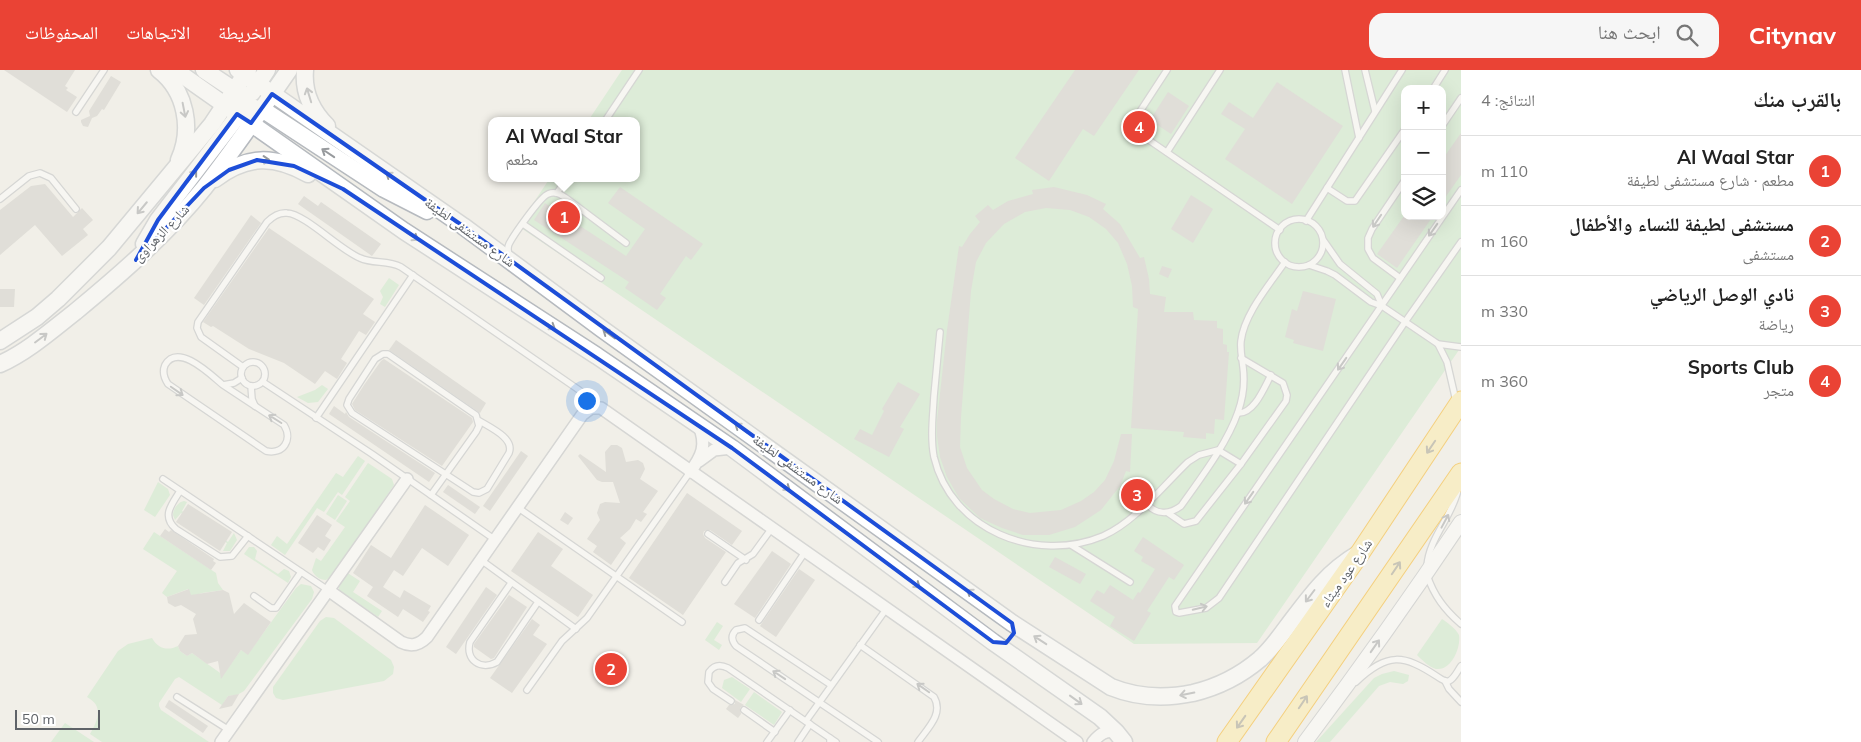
<!DOCTYPE html>
<html lang="ar">
<head>
<meta charset="utf-8">
<style>
  :root { --surface:#fff; --page:#f6f6f6; --text:#222; --muted:#767676; --line:#e0e0e0; --accent:#ea4335 }
  body { margin:0; font-family:Mulish,"Noto Naskh Arabic",sans-serif; background:var(--page); color:var(--text); direction:rtl }
  .controls { position:absolute; right:15px; top:15px; display:grid; overflow:hidden; border-radius:10px; box-shadow:0 5px 20px #0002 }
  .controls button { width:45px; height:45px; display:grid; place-items:center; padding:0; border:0; border-bottom:1px solid var(--line); background:var(--surface); color:var(--text); font:25px sans-serif }
  .scale { position:absolute; left:15px; bottom:12px; width:85px; box-sizing:border-box; padding-left:5px; border:2px solid #5f6368; border-top:0; font-size:14px; line-height:18px; white-space:nowrap; color:#5f6368; -webkit-text-stroke:4px #fff; paint-order:stroke }
  .you { position:absolute; left:586px; top:330px; width:18px; height:18px; margin:-12px; border:4px solid #fff; border-radius:50%; background:#1a73e8; box-shadow:0 0 0 8px #1a73e833 }
  .badge { display:grid; place-items:center; width:32px; height:32px; border-radius:50%; background:var(--accent); color:#fff; font-size:16px; font-weight:700 }
  .pin { position:absolute; translate:-50% -50%; border:2px solid #fff; box-shadow:0 1px 5px #0006 }
  .popup { position:absolute; left:488px; top:47px; width:152px; height:65px; box-sizing:border-box; display:grid; place-content:center; border-radius:10px; background:var(--surface); filter:drop-shadow(0 1px 4px #0005); font-size:16px; white-space:nowrap; color:var(--muted) }
  .popup b { font-size:19px; color:var(--text) }
  .popup::after { content:''; position:absolute; left:50%; top:100%; margin-left:-10px; border:10px solid transparent; border-top-color:var(--surface) }
  .list { margin:0; padding:0; list-style:none }
  h2 { display:flex; justify-content:space-between; align-items:center; height:65px; margin:0; padding:0 20px; font-size:21px }
  h2 small { font-size:16px; font-weight:400; color:var(--muted) }
  .list li { display:grid; grid-template-columns:32px 1fr auto; gap:15px; align-items:center; box-sizing:border-box; height:70px; padding:0 20px; border-top:1px solid var(--line) }
  .list b { display:block; font-size:19px; white-space:nowrap }
  .list p { margin:0; font-size:16px; white-space:nowrap; color:var(--muted) }
  .list em { font-size:16px; font-style:normal; color:var(--muted) }
  .icon { flex:none; width:28px; height:28px; fill:none; stroke:currentColor; stroke-width:2; stroke-linecap:round; stroke-linejoin:round }
  .map { position:relative; flex:none; width:1461px; height:672px; overflow:hidden; direction:ltr }
  header { display:flex; align-items:center; gap:30px; box-sizing:border-box; height:70px; padding:0 25px; background:var(--accent); color:#fff }
  header strong { font-size:24px }
  nav { display:flex; gap:28px; margin-inline-start:auto; font-size:18px }
  .search { width:350px; height:45px; background:var(--page); display:flex; align-items:center; gap:12px; box-sizing:border-box; padding:0 18px; border-radius:15px; color:var(--muted); font-size:19px }
  main { display:flex }
  aside { flex:1; background:var(--surface) }
  .map>svg:first-child { display:block }
</style>
</head>
<body>
<header>
<strong>Citynav</strong>
<div class="search"><svg class="icon" aria-label="search" viewBox="0 0 24 24"><circle cx="10" cy="10" r="6"/><path d="M15 15l6 6"/></svg>ابحث هنا</div>
<nav><a>الخريطة</a><a>الاتجاهات</a><a>المحفوظات</a></nav>
</header>
<main>
<aside>
<h2>بالقرب منك<small>النتائج: 4</small></h2>
<ul class="list">
<li><span class="badge">1</span><div><b>Al Waal Star</b><p>مطعم · شارع مستشفى لطيفة</p></div><em>110 m</em></li>
<li><span class="badge">2</span><div><b>مستشفى لطيفة للنساء والأطفال</b><p>مستشفى</p></div><em>160 m</em></li>
<li><span class="badge">3</span><div><b>نادي الوصل الرياضي</b><p>رياضة</p></div><em>330 m</em></li>
<li><span class="badge">4</span><div><b>Sports Club</b><p>متجر</p></div><em>360 m</em></li>
</ul>
</aside>
<div class="map">
<svg width="1461" height="672" viewBox="0 0 1461 672">
  <rect width="100%" height="100%" fill="#f1efe8"/>
  <g fill="#c5e8c5" fill-rule="evenodd">
    <path d="M622 0H1461V277L1257 573 1134 574 518 156 550 108H636V51H588ZM1405 19H1442V146H1405Z"/>
    <path d="M389 208 399 215 385 237 380 234 383 227 380 221Z"/>
    <path d="M322 315 328 319 318 332 308 333 297 327 315 320Z"/>
    <path d="M358 386 365 391 342 425 338 422 324 442 317 438 285 485 271 475 277 466 287 474 336 403 343 407Z"/>
    <path d="M368 393 392 409 394 415 332 506 326 510C320 510 314 506 312 500L316 488 321 491 345 457 336 451 350 431 345 427Z"/>
    <path d="M158 412 168 419 170 425 155 447 144 440Z"/>
    <path d="M338 425 347 431 335 450 326 444Z"/>
    <path d="M184 431 187 432 182 441 228 472 234 463 237 470 230 481H223L227 473 181 443 175 450 173 445C173 439 178 432 184 431Z"/>
    <path d="M154 462 216 503 218 513 223 520 202 523 191 527 188 519 167 527 162 523 177 501 143 479Z"/>
    <path d="M249 477H254L257 481 255 489 278 504 284 499 289 501 291 507 288 513 244 484Z"/>
    <path d="M346 502 360 511 353 522 382 541 378 547 339 520V514Z"/>
    <path d="M301 514 311 516 314 522 312 529 244 621 237 625 228 626 224 632 225 637 179 607 175 609 159 633V636L161 640 209 672H102L90 664C98 650 104 636 87 627L118 581 128 574 152 568C158 579 168 581 178 576L180 581 187 586 192 583 223 605 241 580 248 584 296 518Z"/>
    <path d="M326 547 334 548 391 590 394 597 393 604 384 611 283 630 276 628 273 623V617L320 551Z"/>
    <path d="M1442 549C1448 553 1455 558 1459 565 1461 578 1451 601 1436 599 1429 597 1422 590 1417 585Z"/>
    <path d="M717 552 723 556 714 570 722 575 719 580 705 570Z"/>
    <path d="M1394 601 1409 605 1408 611 1403 614 1390 612 1379 616 1330 672H1316L1374 608 1382 604Z"/>
    <path d="M732 607 750 619 741 632 722 618 724 610Z"/>
    <path d="M754 622 782 642 774 655 745 635Z"/>
    <path d="M65 653 94 672H51Z"/>
  </g>
  <g fill="#cccac5">
    <path d="M4 0H75L65 16 68 18 66 20 77 27 67 42Z"/>
    <path d="M1075 0H1139L1094 66 1083 59 1049 111 1015 88Z"/>
    <path d="M111 6 121 12 104 40 102 39 97 46 92 48 88 57 83 56 81 52V50L90 46 89 41Z"/>
    <path d="M1277 12 1343 56 1292 134 1225 89 1245 59 1221 44 1229 32 1253 48Z"/>
    <path d="M1168 22 1189 36 1171 64 1150 50Z"/>
    <path d="M1461 63V105L1442 132V90Z"/>
    <path d="M45 114 73 147 82 138 93 150 83 159 88 165 62 186 35 155 0 185V140L31 116Z"/>
    <path d="M620 117 703 174 691 190 686 186 660 224 666 228 657 240 625 218 629 212 534 150 545 133 626 186 645 159 608 133Z"/>
    <path d="M1054 117 1087 125 1106 134 1103 139 1120 154 1140 188 1144 187 1149 209 1150 224 1166 227 1164 242H1193L1194 250 1217 251V258L1223 259V274L1227 275V282H1229L1224 350 1215 349 1214 364 1206 363V369L1183 367 1184 362 1131 358 1138 239 1133 237 1132 216 1127 194 1118 173 1106 159 1089 147 1070 140 1046 138 1025 142 1004 154 986 173 976 192 971 221 961 347 960 377 967 398 982 420 994 429 1013 439 1030 443 1061 440 1081 431 1094 422 1105 410 1114 391 1121 364H1132L1130 402 1126 401 1120 416 1101 440 1075 457 1049 465H1023L1002 458 980 448 959 428 947 407 940 387 937 366V351L947 260 959 176 962 177 970 164 980 152 975 146 988 135 993 140 1008 131 1033 124 1032 120Z"/>
    <path d="M1191 125 1213 139 1193 173 1171 159Z"/>
    <path d="M304 126 318 136 321 132 381 174 372 186 298 134Z"/>
    <path d="M251 145 261 153 204 235 194 228Z"/>
    <path d="M1404 146H1433L1397 198 1377 184Z"/>
    <path d="M269 158 374 229 363 244 375 252 366 265 359 261 341 289 347 293 337 309 325 301 315 314 284 293 249 279 213 256 211 257 203 252Z"/>
    <path d="M1162 196 1172 199 1168 208 1159 204Z"/>
    <path d="M0 219H15L14 237H0Z"/>
    <path d="M1303 221 1336 229 1323 281 1293 273 1294 270 1285 267 1292 239 1297 241Z"/>
    <path d="M396 270 486 333 480 343 389 280Z"/>
    <path d="M384 289 472 348 473 352 442 396 355 340 352 334 364 315 381 291Z"/>
    <path d="M898 312 920 324 900 357 904 359 889 387 854 369 860 359 872 365 884 341 882 339Z"/>
    <path d="M334 336 345 344 346 342 349 347 435 403 429 412 329 344Z"/>
    <path d="M611 375H617L622 378 626 392 638 390 643 393 645 399 640 409 658 421 643 442 647 444 641 452 636 449 630 459 620 468 626 473 611 495 593 482 597 476 587 469 600 450 597 443 600 434 605 432 620 433 613 412H602L597 410 578 386 580 384 606 402 605 382Z"/>
    <path d="M521 381 528 386 490 441 483 436Z"/>
    <path d="M448 415 480 437 475 444 443 422Z"/>
    <path d="M687 423 742 461 732 475 710 460 704 461 703 464 705 468 726 482 683 545 629 508Z"/>
    <path d="M188 434 232 462 220 481 176 452Z"/>
    <path d="M425 435 469 465 448 496 422 478 403 506 394 500 383 517 400 528 404 520 431 536 428 541 430 542 423 552 403 539 398 547 367 526 373 517 353 503 371 475 391 488Z"/>
    <path d="M565 442 573 448 568 455 560 450Z"/>
    <path d="M317 445 332 455 325 466 331 470 324 481 318 477 313 483 298 473Z"/>
    <path d="M165 459 169 462 171 460 214 489 213 491 216 493 211 500 160 466Z"/>
    <path d="M538 462 563 479 551 496 593 525 578 547 511 501Z"/>
    <path d="M1143 467 1184 495 1174 510 1169 507 1147 541 1151 543 1134 571 1110 556 1115 547 1090 531 1097 520 1104 524 1110 515 1133 530 1138 522 1140 523 1155 499 1141 491 1143 487 1134 481Z"/>
    <path d="M772 481 791 494 755 548 734 534Z"/>
    <path d="M1055 487 1086 504 1080 514 1049 497Z"/>
    <path d="M799 499 815 510 776 567 760 556Z"/>
    <path d="M486 517 497 525 456 584 446 577Z"/>
    <path d="M189 519 191 525 223 520 229 523 234 544 244 533 271 552 248 585 241 580 221 609 218 591 207 594 192 583 187 586 180 581 178 576 185 565 197 564 193 549 196 544 181 535 175 537 168 533 167 527Z"/>
    <path d="M509 525 527 537 494 588 491 589 474 577V574Z"/>
    <path d="M532 549 540 555 533 565 547 574 512 623 490 608Z"/>
    <path d="M239 624 232 636 219 639 228 626Z"/>
    <path d="M169 630 208 656 203 663 165 637Z"/>
    <path d="M735 630 744 635 740 638 741 644 738 648 726 639 729 635 735 634Z"/>
  </g>
  <g fill="none" stroke-linecap="round" stroke-linejoin="round">
    <g stroke="#b5b8bc" stroke-width="8">
      <g id="service">
        <path d="M1167 0 1137 46C1134 53 1135 58 1140 64L1280 160"/>
        <path d="M1345 0 1359 68"/>
        <path d="M1365 0 1375 41"/>
        <path d="M1433 19 1445 0"/>
        <path d="M76 42 104 0"/>
        <path d="M605 51 639 0"/>
        <path d="M1442 56 1461 28"/>
        <path d="M1167 82 1220 0"/>
        <path d="M1327 118 1347 131H1355L1405 59"/>
        <path d="M1461 120 1175 536 1176 542 1179 543 1206 538 1219 528 1405 252 1461 172"/>
        <path d="M557 123 567 108"/>
        <path d="M0 129 29 106 40 103 51 108 76 139"/>
        <circle cx="1299" cy="173" r="24"/>
        <path d="M1306 151 1402 0"/>
        <path d="M523 154 601 208"/>
        <path d="M1324 171 1340 194 1377 224 1382 236"/>
        <path d="M509 186C508 182 507 178 509 174 513 166 540 127 548 124 555 121 560 124 566 128L626 173"/>
        <path d="M1309 195 1327 201 1335 205 1371 232 1382 236 1438 274 1461 277"/>
        <path d="M1400 208 1373 188 1368 179V168L1372 159 1405 110"/>
        <path d="M940 262C938 284 936 305 934 326 933 346 930 367 934 387 951 460 1036 494 1103 466 1135 452 1163 416 1188 392L1199 385 1218 380 1241 394"/>
        <path d="M1438 274 1447 292 1456 331"/>
        <circle cx="253" cy="304" r="12"/>
        <path d="M243 297 201 267 197 258 198 252 267 152C272 147 278 142 287 143 305 144 340 180 360 188 373 194 388 190 401 197L579 320 600 337"/>
        <path d="M263 312 372 384 494 469"/>
        <path d="M223 315 284 355C293 370 283 385 266 381L168 314C164 308 162 302 165 295 178 272 211 305 223 315L234 313 242 308"/>
        <path d="M251 316 252 329 255 336"/>
        <path d="M1238 343C1254 344 1264 318 1271 305"/>
        <path d="M316 348 413 205"/>
        <path d="M163 409 328 520"/>
        <path d="M180 421C172 434 161 446 176 459L220 487 232 486 248 466"/>
        <path d="M431 425 476 362 479 356 476 345 388 284H383L375 289 349 329 347 335 352 343 473 422 479 423 487 419 509 383C515 368 489 357 478 350"/>
        <path d="M1146 433C1156 445 1169 445 1181 436 1200 409 1227 374 1238 342 1243 328 1245 312 1243 297 1242 288 1240 280 1241 271 1244 244 1270 214 1285 192"/>
        <path d="M517 437 682 552"/>
        <path d="M1168 443 1184 454 1196 451 1241 394 1286 331 1287 325 1283 313 1241 288"/>
        <path d="M708 464 746 490"/>
        <path d="M1071 475 1130 512"/>
        <path d="M481 490 576 559"/>
        <path d="M1427 496C1429 468 1452 447 1458 420"/>
        <path d="M1427 505C1434 526 1445 540 1461 554"/>
        <path d="M725 512 738 493 753 484 772 458"/>
        <path d="M511 513 470 572C465 590 481 601 497 592L538 532"/>
        <path d="M254 526 271 538H276L301 502"/>
        <path d="M759 550 805 482"/>
        <path d="M860 575 934 627C944 644 927 659 918 672"/>
        <path d="M1445 611 1449 619 1461 632"/>
        <path d="M1356 612C1388 582 1403 584 1438 607 1441 609 1445 612 1449 611 1454 609 1458 600 1461 596"/>
        <path d="M831 615 745 558 736 560C731 565 731 570 736 576L878 672"/>
        <path d="M527 620 562 571 587 548 690 402"/>
        <path d="M177 627 229 660"/>
        <path d="M731 631 713 619 708 612 709 602C714 595 720 594 728 598L830 668"/>
        <path d="M744 640 775 662"/>
        <path d="M806 651 887 538"/>
        <path d="M767 672 790 640"/>
        <path d="M798 672 810 654"/>
        <path d="M830 672V668L836 672"/>
      </g>
    </g>
    <g stroke="#b5b8bc" stroke-width="14">
      <g id="minor">
        <path d="M699 391 714 380 732 378"/>
        <path d="M690 402C702 386 707 375 699 356"/>
        <path d="M328 520 401 572C411 577 419 575 427 567L582 345 591 338H601L1077 672"/>
        <path d="M221 672 407 409"/>
        <path d="M1093 672C1100 664 1105 660 1116 662"/>
      </g>
    </g>
    <g stroke="#b5b8bc" stroke-width="16">
      <path id="tertiary" d="M1305 672C1359 600 1411 527 1461 452"/>
    </g>
    <g stroke="#b6babf" stroke-width="19">
      <g id="secondary">
        <path d="M159 0C186 21 193 59 179 90"/>
        <path d="M175 0 404 161 597 286 732 378 993 572 1100 647 1116 662 1124 672"/>
        <path d="M204 0 234 20 244 25"/>
        <path d="M238 0 463 156 602 259 1012 553 1111 617C1138 628 1164 629 1193 623 1218 617 1240 606 1260 589 1270 580 1279 568 1287 557 1309 528 1326 503 1358 484"/>
        <path d="M305 0C303 22 312 41 327 56"/>
        <path d="M252 23 267 0"/>
        <path d="M225 36H249L268 43 384 119 427 141"/>
        <path d="M215 109C247 85 274 85 308 104"/>
        <path d="M144 174 158 150 234 51 241 35"/>
        <path d="M0 271 37 247 58 229 109 178 212 54 248 0"/>
        <path d="M0 294C27 282 52 260 75 242 121 204 167 164 204 118 234 80 261 40 289 0"/>
      </g>
    </g>
    <g stroke="#f9ab00" stroke-width="21">
      <g id="trunk">
        <path d="M1227 672 1360 483 1461 331"/>
        <path d="M1276 672 1461 403"/>
      </g>
    </g>
    <use href="#service" stroke="#fff" stroke-width="5.5"/>
    <use href="#minor" stroke="#fff" stroke-width="11"/>
    <use href="#tertiary" stroke="#fff" stroke-width="14"/>
    <use href="#secondary" stroke="#fff" stroke-width="16"/>
    <use href="#trunk" stroke="#feeaa1" stroke-width="19"/>
  </g>
  <defs><path id="oneway-shaft" d="M-6 0H5M1.5-3L5.5 0L1.5 3" fill="none" stroke-width="1.6" stroke-linecap="round" stroke-linejoin="round" transform="scale(1.25)"/></defs>
  <g stroke="#979a9d">
    <use href="#oneway-shaft" transform="translate(309 25) rotate(-107)"/>
    <use href="#oneway-shaft" transform="translate(184 40) rotate(79)"/>
    <use href="#oneway-shaft" transform="translate(328 83) rotate(-146)"/>
    <use href="#oneway-shaft" transform="translate(262 90) rotate(-3)"/>
    <use href="#oneway-shaft" transform="translate(192 106) rotate(-53)"/>
    <use href="#oneway-shaft" transform="translate(392 107) rotate(-145)"/>
    <use href="#oneway-shaft" transform="translate(142 138) rotate(130)"/>
    <use href="#oneway-shaft" transform="translate(1377 151) rotate(124)"/>
    <use href="#oneway-shaft" transform="translate(1433 160) rotate(125)"/>
    <use href="#oneway-shaft" transform="translate(412 166) rotate(33)"/>
    <use href="#oneway-shaft" transform="translate(549 255) rotate(33)"/>
    <use href="#oneway-shaft" transform="translate(609 264) rotate(-144)"/>
    <use href="#oneway-shaft" transform="translate(41 268) rotate(-37)"/>
    <use href="#oneway-shaft" transform="translate(1342 294) rotate(125)"/>
    <use href="#oneway-shaft" transform="translate(177 321) rotate(35)"/>
    <use href="#oneway-shaft" transform="translate(275 349) rotate(-148)"/>
    <use href="#oneway-shaft" transform="translate(741 358) rotate(-144)"/>
    <use href="#oneway-shaft" transform="translate(784 416) rotate(37)"/>
    <use href="#oneway-shaft" transform="translate(1249 428) rotate(125)"/>
    <use href="#oneway-shaft" transform="translate(1445 451) rotate(-62)"/>
    <use href="#oneway-shaft" transform="translate(914 513) rotate(37)"/>
    <use href="#oneway-shaft" transform="translate(973 524) rotate(-144)"/>
    <use href="#oneway-shaft" transform="translate(1310 526) rotate(127)"/>
    <use href="#oneway-shaft" transform="translate(1200 538) rotate(-14)"/>
    <use href="#oneway-shaft" transform="translate(1040 570) rotate(-147)"/>
    <use href="#oneway-shaft" transform="translate(1375 576) rotate(-55)"/>
    <use href="#oneway-shaft" transform="translate(779 605) rotate(-146)"/>
    <use href="#oneway-shaft" transform="translate(923 618) rotate(-145)"/>
    <use href="#oneway-shaft" transform="translate(1187 624) rotate(169)"/>
    <use href="#oneway-shaft" transform="translate(1076 630) rotate(36)"/>
  </g>
  <g stroke="#97927c">
    <use href="#oneway-shaft" transform="translate(1431 377) rotate(124)"/>
    <use href="#oneway-shaft" transform="translate(1396 498) rotate(-56)"/>
    <use href="#oneway-shaft" transform="translate(1303 632) rotate(-56)"/>
    <use href="#oneway-shaft" transform="translate(1241 652) rotate(125)"/>
  </g>
  <path d="M0 0H1461V672H0ZM272 24 463 156 1012 553 1014 563 1006 573 993 572 732 378 343 119 294 96 257 90 229 100 204 118 136 190 158 150 237 44 251 53Z" fill="#f1efe8" fill-opacity=".55" fill-rule="evenodd"/>
  <path fill="none" stroke="#1d4ed8" stroke-width="4" stroke-linejoin="round" d="M272 24 463 156 1012 553 1014 563 1006 573 993 572 732 378 343 119 294 96 257 90 229 100 204 118 136 190 158 150 237 44 251 53Z"/>
  <g text-anchor="middle" dominant-baseline="central" stroke-width="4.5" stroke-linejoin="round" paint-order="stroke">
    <g font-size="14" fill="#5f6368" stroke="#fff">
      <text transform="translate(470 162) rotate(36)">شارع مستشفى لطيفة</text>
      <text transform="translate(161 163) rotate(-46)">شارع الزهراوى</text>
      <text transform="translate(798 399) rotate(36)">شارع مستشفى لطيفة</text>
      <text transform="translate(1346 503) rotate(-55)">شارع عود ميثاء</text>
    </g>
  </g>
</svg>
<div class="controls">
<button>+</button>
<button>−</button>
<button><svg class="icon" aria-label="layers" viewBox="0 0 24 24"><path d="M12 4l9 5-9 5-9-5zM3 14l9 5 9-5"/></svg></button>
</div>
<div class="scale">50 m</div>
<div class="you"></div>
<div class="pin badge" style="left:564px;top:147px">1</div>
<div class="popup"><b>Al Waal Star</b>مطعم</div>
<div class="pin badge" style="left:611px;top:599px">2</div>
<div class="pin badge" style="left:1137px;top:425px">3</div>
<div class="pin badge" style="left:1139px;top:57px">4</div>
</div>
</main>
</body>
</html>
